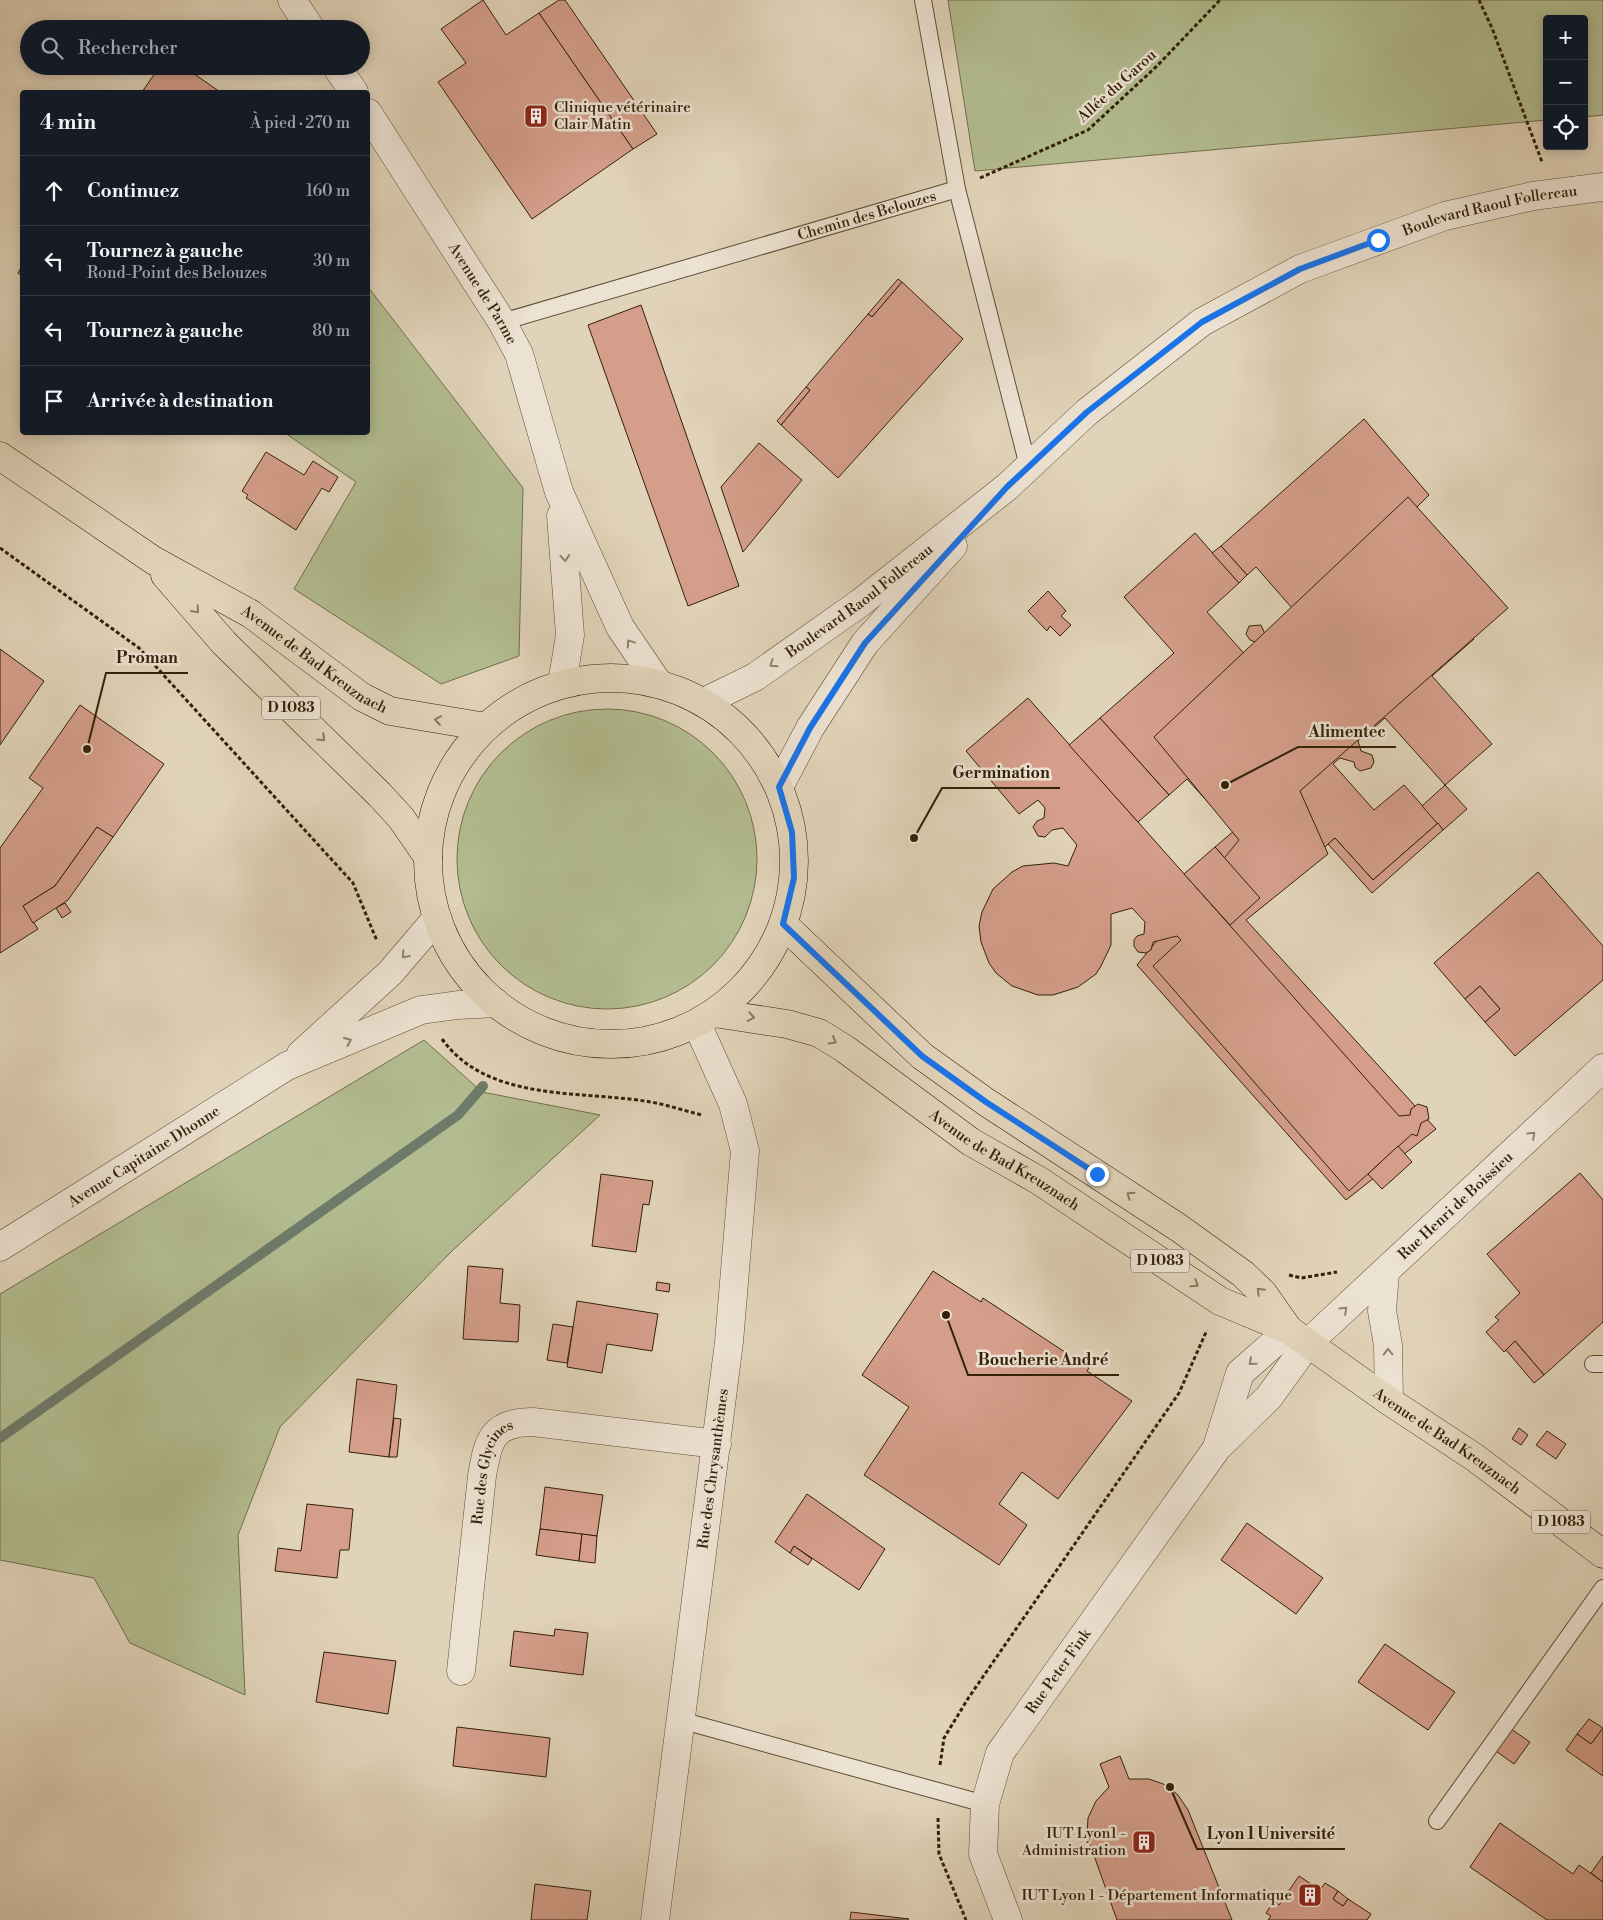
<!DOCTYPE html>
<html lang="fr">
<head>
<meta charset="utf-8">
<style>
  :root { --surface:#171b24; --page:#242831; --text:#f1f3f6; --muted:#9ea1a6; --line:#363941 }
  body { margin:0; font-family:"Libre Bodoni",serif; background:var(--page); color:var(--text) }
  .controls { position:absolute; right:15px; top:15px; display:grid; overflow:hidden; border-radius:5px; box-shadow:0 2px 12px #0003 }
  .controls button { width:45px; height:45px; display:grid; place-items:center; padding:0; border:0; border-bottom:1px solid var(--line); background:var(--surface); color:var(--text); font:25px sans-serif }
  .stop { position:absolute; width:15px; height:15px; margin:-11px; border:4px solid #1a73e8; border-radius:50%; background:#fff }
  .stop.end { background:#1a73e8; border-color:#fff; box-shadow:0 1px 5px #0008 }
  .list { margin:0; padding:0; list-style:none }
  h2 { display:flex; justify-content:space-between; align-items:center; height:65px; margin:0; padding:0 20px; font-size:21px }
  h2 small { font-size:16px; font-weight:400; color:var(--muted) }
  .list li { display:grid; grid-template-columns:32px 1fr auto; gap:15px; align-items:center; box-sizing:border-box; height:70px; padding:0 20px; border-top:1px solid var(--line) }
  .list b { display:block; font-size:19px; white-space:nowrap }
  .list p { margin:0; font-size:16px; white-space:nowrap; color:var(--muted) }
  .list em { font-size:16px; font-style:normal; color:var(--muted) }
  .icon { flex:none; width:28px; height:28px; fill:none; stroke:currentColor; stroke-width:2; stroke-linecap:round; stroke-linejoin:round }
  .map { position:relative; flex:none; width:1603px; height:1920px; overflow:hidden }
  .search { position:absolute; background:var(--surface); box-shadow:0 2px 12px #0003; left:20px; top:20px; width:350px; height:55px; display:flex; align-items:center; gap:12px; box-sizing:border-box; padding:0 18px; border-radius:28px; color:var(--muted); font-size:19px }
  .panel { position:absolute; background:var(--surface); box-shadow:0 2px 12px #0003; left:20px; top:90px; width:350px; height:345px; border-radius:5px }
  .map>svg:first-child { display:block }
</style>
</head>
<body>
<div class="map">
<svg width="1603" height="1920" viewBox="0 0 1603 1920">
  <rect width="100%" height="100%" fill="#e1d3b9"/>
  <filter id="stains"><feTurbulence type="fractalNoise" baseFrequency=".004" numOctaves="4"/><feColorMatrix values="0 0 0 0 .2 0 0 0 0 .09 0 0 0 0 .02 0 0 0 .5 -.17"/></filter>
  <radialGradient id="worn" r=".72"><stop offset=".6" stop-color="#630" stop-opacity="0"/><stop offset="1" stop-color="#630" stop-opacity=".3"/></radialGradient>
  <g fill="#b2bc90" stroke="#726e4c">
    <path d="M948 0H1603V115L1584 117V19H1547V120L975 171Z"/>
    <path d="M368 287 523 488 519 656 441 684 294 589 356 482 285 433 368 432Z"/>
    <circle cx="607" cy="859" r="150"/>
    <path d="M424 1040 482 1092 600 1115 452 1251 280 1427 238 1535 245 1695 130 1643 94 1578 0 1560V1294Z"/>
  </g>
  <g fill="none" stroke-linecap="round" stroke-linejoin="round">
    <path stroke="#6e7b6a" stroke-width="10" d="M0 1438 458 1115 483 1086"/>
  </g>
  <g fill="#d49e8a" stroke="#332008">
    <path d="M483 0 506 35 539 13 633 149 532 219 438 82 466 63 441 29Z"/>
    <path d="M559 0H565L657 134 633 149 539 13Z"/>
    <path d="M160 66H183L220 92H142Z"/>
    <path d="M22 266V276L18 273Z"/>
    <path d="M898 279 902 282 872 317 868 314Z"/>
    <path d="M902 282 963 339 838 478 781 425 810 390 806 387 868 314 872 317Z"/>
    <path d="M641 305 739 586 688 606 588 325Z"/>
    <path d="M806 387 810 390 781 425 777 421Z"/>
    <path d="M1364 419 1429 495 1387 537 1396 547 1422 525 1428 532 1431 530 1486 593 1482 596 1490 604 1463 628 1474 639 1432 676 1492 744 1445 785 1385 718 1358 741 1361 751 1372 755 1374 762 1371 768 1360 771 1355 767 1354 762 1340 758 1333 764 1374 810 1404 785 1438 823 1373 880 1335 838 1302 867 1300 864 1260 898 1215 847 1234 831 1187 779 1169 795 1100 718 1174 653 1124 597 1195 533 1239 583 1207 612 1249 659 1257 652 1255 642 1250 640 1246 634 1249 626 1261 625 1265 634 1275 636 1299 616 1256 567 1247 575 1221 546Z"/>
    <path d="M759 443 802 480 743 552 721 487Z"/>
    <path d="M266 452 304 475 313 461 338 477 329 492 322 488 296 530 246 498 248 495 242 491Z"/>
    <path d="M1408 497 1508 608 1300 791 1328 854 1246 920 1436 1129 1346 1200 1137 965 1239 840 1154 737Z"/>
    <path d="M1221 546 1247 575 1239 583 1212 553Z"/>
    <path d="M1048 591 1066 611 1061 616 1071 625 1060 636 1050 626 1047 631 1028 611Z"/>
    <path d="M0 649 44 681 0 745Z"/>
    <path d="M1028 698 1399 1116 1410 1115 1411 1109 1418 1104 1427 1107 1429 1119 1421 1123 1417 1136 1412 1134 1349 1191 1153 966 1181 940 1177 936 1153 942 1151 950 1146 953 1138 952 1134 946V940L1137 936 1144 934 1145 922 1132 908 1111 914V945L1101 966 1096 974 1078 987 1053 995H1038L1012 986 996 973 989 963 981 942 979 926 982 912 993 889 1012 872 1023 866 1054 863 1068 866 1077 845 1063 828 1052 830 1045 837 1038 836 1033 827 1037 821 1044 818 1045 808 1038 800 1019 814 966 751Z"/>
    <path d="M80 705 164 764 113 837 97 827 55 886 23 906 38 929 0 953V848L43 788 29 778Z"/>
    <path d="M1100 718 1169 795 1138 822 1069 745Z"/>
    <path d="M1445 785 1467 809 1443 830 1422 806Z"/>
    <path d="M1438 823 1443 830 1372 893 1328 844 1335 838 1373 880Z"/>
    <path d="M97 827 113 837 68 900 33 923 23 906 55 886Z"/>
    <path d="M1215 847 1260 898 1230 925 1184 874Z"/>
    <path d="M1538 872 1603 946V980L1515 1056 1485 1022 1500 1009 1480 986 1465 999 1434 963Z"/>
    <path d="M65 903 71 912 62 918 56 908Z"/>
    <path d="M1480 986 1500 1009 1485 1022 1465 999Z"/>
    <path d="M1398 1146 1412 1162 1382 1189 1368 1174Z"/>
    <path d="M1580 1173 1603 1200V1322L1544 1375 1515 1341 1504 1352 1486 1332 1499 1320 1495 1317 1520 1293 1487 1254Z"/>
    <path d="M601 1174 653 1181 649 1205 643 1204 636 1252 592 1246Z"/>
    <path d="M468 1266 503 1269 500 1303 520 1305 518 1342 463 1339Z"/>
    <path d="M933 1271 981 1302 983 1298 1089 1368 1087 1371 1132 1401 1058 1499 1022 1472 999 1504 1027 1525 999 1565 864 1475 909 1407 862 1375Z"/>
    <path d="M657 1282 670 1284 669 1292 656 1290Z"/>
    <path d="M577 1301 658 1314 652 1351 607 1344 602 1373 567 1367Z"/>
    <path d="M553 1324 573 1327 567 1363 547 1360Z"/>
    <path d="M1515 1341 1544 1375 1534 1383 1506 1350Z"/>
    <path d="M357 1379 397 1385 389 1457 349 1452Z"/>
    <path d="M394 1418 401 1419 397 1457H389Z"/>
    <path d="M1519 1428 1528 1435 1521 1445 1512 1439Z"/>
    <path d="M1547 1431 1566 1444 1556 1459 1536 1445Z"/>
    <path d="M545 1487 603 1495 597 1536 540 1529Z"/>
    <path d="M807 1494 885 1549 859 1590 794 1546 790 1553 775 1542Z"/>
    <path d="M307 1504 353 1509 349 1550H340L337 1578 275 1571 278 1548 301 1551Z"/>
    <path d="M1247 1523 1323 1578 1296 1614 1221 1560Z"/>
    <path d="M540 1529 582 1534 579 1561 536 1555Z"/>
    <path d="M582 1534 597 1536 595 1563 579 1561Z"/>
    <path d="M794 1546 812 1559 808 1565 790 1553Z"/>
    <path d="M555 1629 588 1633 583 1675 510 1666 514 1631 554 1636Z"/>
    <path d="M1385 1644 1455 1692 1428 1730 1358 1682Z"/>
    <path d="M324 1652 396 1661 388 1714 316 1702Z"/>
    <path d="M1589 1719 1603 1728 1591 1744 1577 1734Z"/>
    <path d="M457 1727 550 1738 546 1777 453 1766Z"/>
    <path d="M1603 1728V1776L1566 1750 1577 1734 1591 1744Z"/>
    <path d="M1511 1729 1530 1742 1514 1764 1496 1751Z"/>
    <path d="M1120 1756 1129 1779H1149L1166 1785 1178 1795 1188 1810 1232 1920H1117L1087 1836 1088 1818 1096 1801 1109 1787 1100 1764Z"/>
    <path d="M1500 1823 1573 1874 1579 1865 1603 1882V1920H1547L1470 1867Z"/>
    <path d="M1603 1856V1882L1591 1873Z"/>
    <path d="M1299 1876 1320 1890 1325 1883 1338 1891 1333 1899 1343 1906 1348 1899 1371 1914 1367 1920H1268L1271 1916 1266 1913 1274 1901 1279 1905Z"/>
    <path d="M535 1884 591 1891 587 1920H531Z"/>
    <path d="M1338 1891 1348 1899 1343 1906 1333 1899Z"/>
    <path d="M851 1912 909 1919 850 1920Z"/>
  </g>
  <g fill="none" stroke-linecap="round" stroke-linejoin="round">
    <g stroke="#5e4d34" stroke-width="18">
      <g id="lane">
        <path d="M923 0 957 189"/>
        <path id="s1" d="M502 322 957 189 1028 466"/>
        <path d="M1593 1364H1603"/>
        <path d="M680 1720 985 1804"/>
        <path d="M1437 1821 1603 1588"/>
      </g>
    </g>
    <g stroke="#5e4d34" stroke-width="29">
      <g id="street">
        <path d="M292 0 311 29"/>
        <path d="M336 66 354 92"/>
        <path id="s2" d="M368 113 502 322 519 354 559 492 620 627 658 683"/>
        <path d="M561 516 570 635 562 684"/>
        <path id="s3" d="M704 702 755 677 860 603 1007 487 1087 412 1202 322 1300 269 1445 216 1533 196 1603 187"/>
        <path d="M779 787 810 728 865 643 953 546"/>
        <path d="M301 1054 390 973 437 918"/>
        <path id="s4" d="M0 1247 287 1066 421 1010 458 1005 496 1003"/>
        <path d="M1385 1272 1382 1311 1388 1345 1389 1401"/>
        <path d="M1218 1444 1240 1373 1289 1330"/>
        <path id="s5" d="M461 1671 482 1476C488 1440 492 1422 533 1422L717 1444"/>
        <path id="s6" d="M655 1920 729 1342 745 1151 733 1104 697 1024"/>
        <path id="s7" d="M1008 1920 983 1854 985 1804 1000 1753 1217 1448 1269 1397 1308 1343 1603 1068"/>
      </g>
    </g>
    <g stroke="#332008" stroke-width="29">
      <g id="primary">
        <path id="s8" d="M0 456 153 560 251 614 362 697 390 711 486 727"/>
        <path d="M165 575 224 643 379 794 401 818 428 857"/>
        <circle cx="611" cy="861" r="183"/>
        <path d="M783 924 922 1056 986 1102 1179 1228 1243 1274 1263 1293 1289 1330"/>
        <path id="s9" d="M714 1013 787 1024 819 1033 845 1049 971 1142 1038 1180 1220 1301 1289 1330 1389 1401 1474 1457 1603 1554"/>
      </g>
    </g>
    <g stroke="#332008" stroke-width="3" stroke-dasharray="4 2.5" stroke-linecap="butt">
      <path d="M1479 0 1492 28 1542 162"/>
      <path d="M980 178 1088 130 1157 66 1220 0"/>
      <path d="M0 548 139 648 353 883 377 941"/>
      <path d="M442 1039C488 1103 582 1090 651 1102 668 1105 685 1111 702 1115"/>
      <path d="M1289 1275 1301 1278 1337 1272"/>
      <path d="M940 1765 944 1738 969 1697 1179 1393 1207 1330"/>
      <path d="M938 1818 939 1854 966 1920"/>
    </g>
    <use href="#lane" stroke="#ece2d2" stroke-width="16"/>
    <use href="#street" stroke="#ece2d2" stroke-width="28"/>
    <use href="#primary" stroke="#e1d3b9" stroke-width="28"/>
  </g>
  <defs><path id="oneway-chevron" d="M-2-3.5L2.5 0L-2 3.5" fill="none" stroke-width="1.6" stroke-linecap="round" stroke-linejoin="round" transform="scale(1.25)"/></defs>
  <g stroke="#90816d">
    <use href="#oneway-chevron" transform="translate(565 558) rotate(85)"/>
    <use href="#oneway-chevron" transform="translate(630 643) rotate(-124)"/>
    <use href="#oneway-chevron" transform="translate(773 664) rotate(145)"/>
    <use href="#oneway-chevron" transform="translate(405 955) rotate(131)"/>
    <use href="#oneway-chevron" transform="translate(348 1041) rotate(-23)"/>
    <use href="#oneway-chevron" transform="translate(1532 1135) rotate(-43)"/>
    <use href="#oneway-chevron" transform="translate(1344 1310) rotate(-43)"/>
    <use href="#oneway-chevron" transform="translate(1388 1352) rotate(-92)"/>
    <use href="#oneway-chevron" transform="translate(1252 1362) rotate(139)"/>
  </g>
  <g stroke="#8a7a60">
    <use href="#oneway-chevron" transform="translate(196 610) rotate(49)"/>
    <use href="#oneway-chevron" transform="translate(438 720) rotate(-172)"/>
    <use href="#oneway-chevron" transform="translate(322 738) rotate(44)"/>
    <use href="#oneway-chevron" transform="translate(751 1017) rotate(10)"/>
    <use href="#oneway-chevron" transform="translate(833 1041) rotate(30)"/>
    <use href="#oneway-chevron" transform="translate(1130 1195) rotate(-146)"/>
    <use href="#oneway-chevron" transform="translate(1195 1284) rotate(33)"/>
    <use href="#oneway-chevron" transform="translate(1260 1291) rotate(-135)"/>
  </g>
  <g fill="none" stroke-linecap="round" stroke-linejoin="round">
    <path stroke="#1a73e8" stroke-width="6" d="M1097 1174 986 1102 922 1056 783 924 794 878 792 832 779 787 810 728 865 643 1007 487 1087 412 1202 322 1300 269 1378 240"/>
  </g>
  <defs>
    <g id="building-square" transform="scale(1.25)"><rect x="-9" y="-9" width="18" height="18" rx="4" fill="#8f2418" stroke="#ece2d2"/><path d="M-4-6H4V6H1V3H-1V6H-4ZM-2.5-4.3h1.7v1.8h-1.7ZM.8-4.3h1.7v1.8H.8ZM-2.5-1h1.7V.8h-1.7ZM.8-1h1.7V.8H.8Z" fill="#fff"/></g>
  </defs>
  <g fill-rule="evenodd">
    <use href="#building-square" x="536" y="116"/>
    <use href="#building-square" x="1144" y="1842"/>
    <use href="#building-square" x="1310" y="1895"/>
  </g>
  <g text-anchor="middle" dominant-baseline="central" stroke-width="5" stroke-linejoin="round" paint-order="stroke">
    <g fill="#ece2d2" stroke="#6a5a45" stroke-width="1">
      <rect x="262" y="696.5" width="58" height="23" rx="4"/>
      <rect x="1131" y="1249.5" width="58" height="23" rx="4"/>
      <rect x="1532" y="1510.5" width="58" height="23" rx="4"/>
    </g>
    <g font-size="14" font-weight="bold" fill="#332008">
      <text x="291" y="708">D 1083</text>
      <text x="1160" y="1261">D 1083</text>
      <text x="1561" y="1522">D 1083</text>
    </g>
    <g font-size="15" fill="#332008" stroke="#ece2d2">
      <text transform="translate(1117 86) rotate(-42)">Allée du Garou</text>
      <text stroke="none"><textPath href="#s3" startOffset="939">Boulevard Raoul Follereau</textPath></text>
      <text stroke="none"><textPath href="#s1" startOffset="380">Chemin des Belouzes</textPath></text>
      <text stroke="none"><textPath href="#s2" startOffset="214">Avenue de Parme</textPath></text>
      <text stroke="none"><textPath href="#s3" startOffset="186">Boulevard Raoul Follereau</textPath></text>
      <text stroke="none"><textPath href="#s8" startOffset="375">Avenue de Bad Kreuznach</textPath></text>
      <text stroke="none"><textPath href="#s4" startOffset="170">Avenue Capitaine Dhonne</textPath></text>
      <text stroke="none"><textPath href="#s9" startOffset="332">Avenue de Bad Kreuznach</textPath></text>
      <text stroke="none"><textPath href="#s7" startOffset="889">Rue Henri de Boissieu</textPath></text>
      <text stroke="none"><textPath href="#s9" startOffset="858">Avenue de Bad Kreuznach</textPath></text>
      <text stroke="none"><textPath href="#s6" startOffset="455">Rue des Chrysanthèmes</textPath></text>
      <text stroke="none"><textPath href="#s5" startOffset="204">Rue des Glycines</textPath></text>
      <text stroke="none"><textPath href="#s7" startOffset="274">Rue Peter Fink</textPath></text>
    </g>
    <g font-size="15" fill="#332008" stroke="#ece2d2" text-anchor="end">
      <text x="554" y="107" text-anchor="start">Clinique vétérinaire<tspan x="554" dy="17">Clair Matin</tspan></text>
      <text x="1126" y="1833">IUT Lyon1 -<tspan x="1126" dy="17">Administration</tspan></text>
      <text x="1292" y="1895">IUT Lyon 1 - Département Informatique</text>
    </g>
  </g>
  <path fill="none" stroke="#332008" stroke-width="2" d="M87 749L106 673H188M1225 785L1298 747H1396M914 838L942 788H1060M946 1315L968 1375H1119M1170 1787L1197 1849H1345"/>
  <g fill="#332008" stroke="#ece2d2" stroke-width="2">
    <circle cx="87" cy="749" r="5"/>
    <circle cx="1225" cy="785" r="5"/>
    <circle cx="914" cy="838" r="5"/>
    <circle cx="946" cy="1315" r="5"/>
    <circle cx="1170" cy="1787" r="5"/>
  </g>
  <g font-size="16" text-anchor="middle" font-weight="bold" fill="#332008" stroke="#ece2d2" stroke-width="5" stroke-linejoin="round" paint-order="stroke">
    <text x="147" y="663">Proman</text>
    <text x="1347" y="737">Alimentec</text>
    <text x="1001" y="778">Germination</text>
    <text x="1043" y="1365">Boucherie André</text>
    <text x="1271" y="1839">Lyon 1 Université</text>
  </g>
  <rect width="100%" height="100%" filter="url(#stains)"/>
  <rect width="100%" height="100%" fill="url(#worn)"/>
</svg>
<div class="controls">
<button>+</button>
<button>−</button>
<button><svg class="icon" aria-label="locate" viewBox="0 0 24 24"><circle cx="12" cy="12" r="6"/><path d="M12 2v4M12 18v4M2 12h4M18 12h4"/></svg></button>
</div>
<div class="stop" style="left:1378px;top:240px"></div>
<div class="stop end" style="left:1097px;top:1174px"></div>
<div class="search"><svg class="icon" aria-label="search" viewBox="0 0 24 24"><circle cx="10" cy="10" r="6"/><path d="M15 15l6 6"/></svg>Rechercher</div>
<section class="panel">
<h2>4 min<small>À pied · 270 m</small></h2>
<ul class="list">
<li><svg class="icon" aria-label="ahead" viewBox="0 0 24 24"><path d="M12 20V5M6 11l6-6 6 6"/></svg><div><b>Continuez</b></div><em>160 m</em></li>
<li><svg class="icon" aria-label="left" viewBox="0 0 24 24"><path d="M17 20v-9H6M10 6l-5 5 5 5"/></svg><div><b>Tournez à gauche</b><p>Rond-Point des Belouzes</p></div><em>30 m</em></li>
<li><svg class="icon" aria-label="left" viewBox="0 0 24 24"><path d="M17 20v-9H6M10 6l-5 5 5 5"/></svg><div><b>Tournez à gauche</b></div><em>80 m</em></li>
<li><svg class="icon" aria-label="arrive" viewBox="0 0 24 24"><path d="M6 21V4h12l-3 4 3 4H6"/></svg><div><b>Arrivée à destination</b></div></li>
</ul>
</section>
</div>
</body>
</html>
